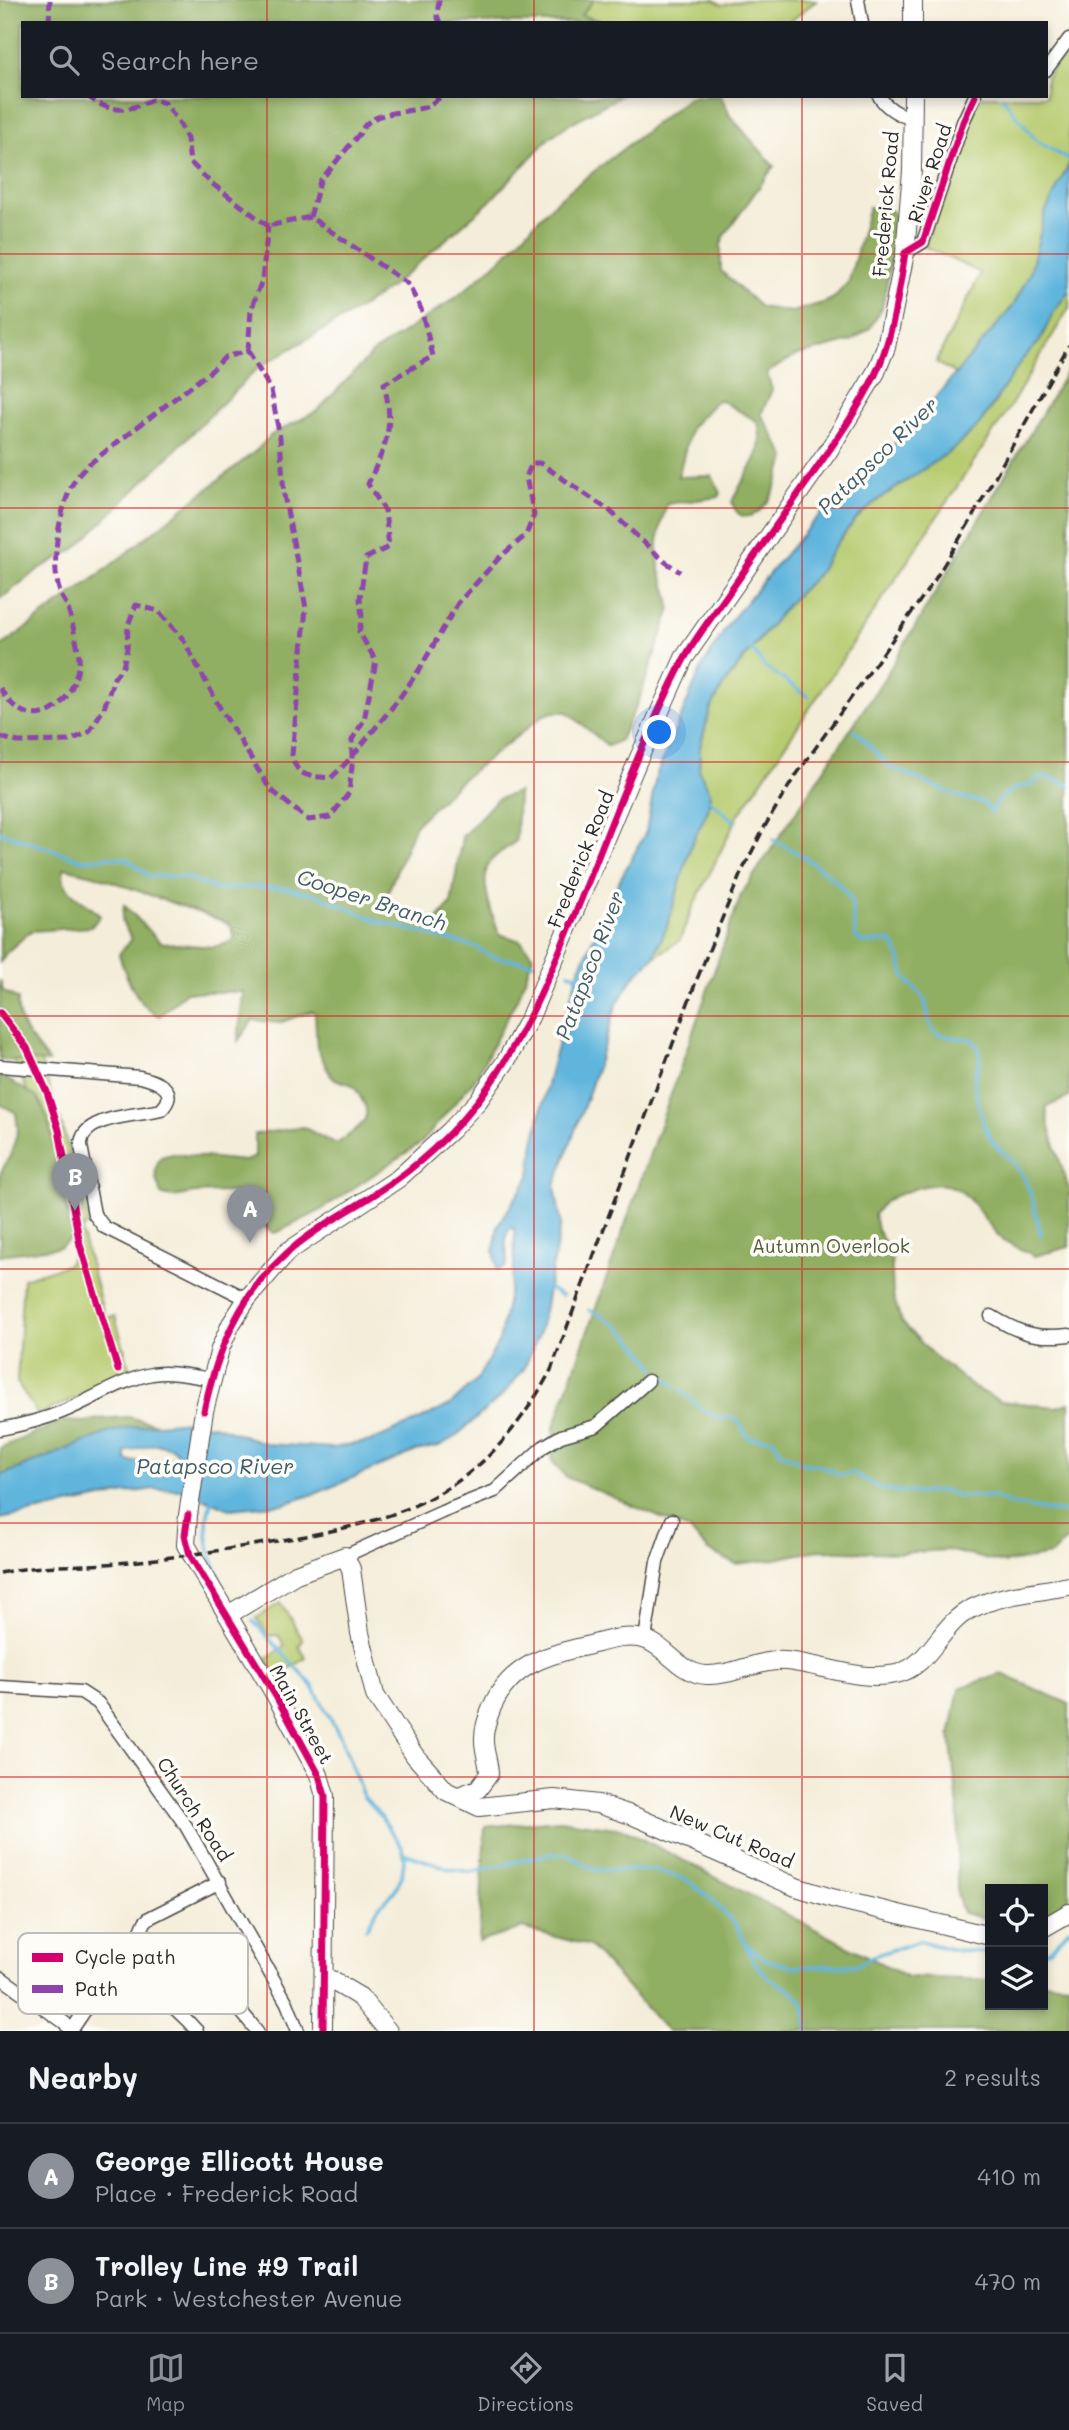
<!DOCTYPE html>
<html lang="en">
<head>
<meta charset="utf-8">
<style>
  :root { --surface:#171b24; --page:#20242c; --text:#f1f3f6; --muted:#9ea1a6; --line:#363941; --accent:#8c9099 }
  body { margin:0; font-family:Mali,sans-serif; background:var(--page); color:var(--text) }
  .controls { position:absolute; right:21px; bottom:21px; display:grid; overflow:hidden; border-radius:0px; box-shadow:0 4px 10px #0003 }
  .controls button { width:63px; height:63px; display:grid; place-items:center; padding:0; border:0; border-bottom:2px solid var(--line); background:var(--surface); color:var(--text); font:35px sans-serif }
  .you { position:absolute; left:660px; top:733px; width:24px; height:24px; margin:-18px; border:5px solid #fff; border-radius:50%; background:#1a73e8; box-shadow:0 0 0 10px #1a73e833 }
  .badge { display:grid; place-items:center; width:46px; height:46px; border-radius:50%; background:var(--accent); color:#fff; font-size:23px; font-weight:700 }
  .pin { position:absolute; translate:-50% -58px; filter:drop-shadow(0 2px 4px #0008) }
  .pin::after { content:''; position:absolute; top:37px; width:24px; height:21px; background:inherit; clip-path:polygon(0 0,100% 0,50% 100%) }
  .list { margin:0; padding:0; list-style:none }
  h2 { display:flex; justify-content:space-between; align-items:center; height:91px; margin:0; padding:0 28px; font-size:30px }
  h2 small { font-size:23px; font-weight:400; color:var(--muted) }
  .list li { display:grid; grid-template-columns:46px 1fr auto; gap:21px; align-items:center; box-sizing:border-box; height:105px; padding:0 28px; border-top:2px solid var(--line) }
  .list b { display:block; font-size:26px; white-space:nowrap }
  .list p { margin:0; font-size:23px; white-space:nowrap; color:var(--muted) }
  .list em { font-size:23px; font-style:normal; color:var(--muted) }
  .icon { flex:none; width:38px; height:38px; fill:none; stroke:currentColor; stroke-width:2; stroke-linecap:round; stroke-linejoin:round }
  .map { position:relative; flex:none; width:1069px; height:2031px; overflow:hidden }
  .search { position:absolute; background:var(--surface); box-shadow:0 4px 10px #0003; left:21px; right:21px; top:21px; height:77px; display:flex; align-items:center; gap:18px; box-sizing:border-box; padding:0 24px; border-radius:0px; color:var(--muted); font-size:26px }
  .sheet { height:301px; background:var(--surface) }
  nav { display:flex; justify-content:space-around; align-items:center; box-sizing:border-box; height:98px; border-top:2px solid var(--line); background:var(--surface); font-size:19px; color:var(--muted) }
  nav a { display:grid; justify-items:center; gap:4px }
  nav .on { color:var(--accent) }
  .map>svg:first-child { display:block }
</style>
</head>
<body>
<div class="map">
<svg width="1069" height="2031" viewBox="0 0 1069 2031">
  <rect width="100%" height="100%" fill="#fdfcf7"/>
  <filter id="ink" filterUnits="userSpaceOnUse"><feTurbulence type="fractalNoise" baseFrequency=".0143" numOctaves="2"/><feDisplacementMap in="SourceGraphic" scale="14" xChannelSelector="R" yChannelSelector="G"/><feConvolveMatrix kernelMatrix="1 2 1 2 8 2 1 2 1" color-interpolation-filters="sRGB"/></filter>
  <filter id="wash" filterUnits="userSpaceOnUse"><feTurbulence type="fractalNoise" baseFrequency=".00686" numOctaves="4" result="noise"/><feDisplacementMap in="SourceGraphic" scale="28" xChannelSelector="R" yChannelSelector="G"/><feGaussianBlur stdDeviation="1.57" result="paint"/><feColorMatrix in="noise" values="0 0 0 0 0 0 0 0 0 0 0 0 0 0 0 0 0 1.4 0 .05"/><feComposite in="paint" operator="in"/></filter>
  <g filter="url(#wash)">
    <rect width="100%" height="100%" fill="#f4edd9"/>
    <g fill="#b7cb6f" stroke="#717b4d" stroke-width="2">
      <path d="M594 0H714L723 5 744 0H817L788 23H686L677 17C644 23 612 27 581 15Z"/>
      <path d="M1069 47V308L1008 410 738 816 691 911 680 940 653 958 668 924 691 845 708 810 710 792 699 771 700 747 710 710 723 686 788 604 818 574 834 547 857 518 878 500 952 450 979 425 997 399 936 362 981 273 925 247 975 105 983 96H1046V77Z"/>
      <path d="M0 1005 41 1063 61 1122 89 1222 81 1231 105 1318 115 1316 131 1374 38 1415 17 1382 23 1279 67 1265 75 1252 41 1129 30 1096 10 1053Z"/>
      <path d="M281 1603 303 1640 299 1646 306 1658 277 1676 266 1658 285 1646 278 1635 269 1636 256 1618Z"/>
    </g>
    <g fill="#91af62" stroke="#5e6d46" stroke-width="2">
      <path d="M0 0H594L581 15 600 23H23V96H620L566 126 549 138 488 203 391 287 359 309 258 368 75 549 39 569 0 599Z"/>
      <path d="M691 96H721L730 116 774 166 724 236 721 245V271L760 307 792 312 826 302 834 298 849 281 869 207 892 211 898 225 882 308 870 328 851 341 795 356 767 373 772 390 761 414 786 457C781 469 778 483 772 495 763 513 740 529 732 502 744 472 767 459 758 422L720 400 716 401 691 427 678 477 712 476 721 493 719 497 667 504C660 525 654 548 660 570 664 586 672 598 669 614L638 702 620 740 608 746 567 712H553L544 715 460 781 415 825 384 902 437 920 451 904 462 837 497 799 518 792 516 838 515 842C507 848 494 855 489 863 479 881 493 917 499 934L521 941 533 956 520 993 475 1079 422 1142 318 1212 278 1232 273 1233 244 1210 241 1193 236 1192C223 1192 209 1192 195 1193 182 1194 174 1200 161 1194 156 1180 152 1170 161 1157L173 1154 245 1161 255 1157V1134L303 1127 333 1143H338C353 1131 376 1121 362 1100 360 1096 356 1088 352 1085 346 1081 337 1082 331 1076L317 1048 315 1013 312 1011 279 1023 253 1020 238 1041 243 992H186L160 1016C139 1010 124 973 119 954L132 939 122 922 124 905 159 941 163 943 214 947 231 942 234 938 233 930 228 923 94 875 64 868C58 894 86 899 100 916L91 927 31 931 7 952 0 962V647L96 577 258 449 271 435 317 411 373 353 458 296 502 258 556 201Z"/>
      <path d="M1069 368V1097L1046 1107 1049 1127 1069 1190V1247L1035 1256C1024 1250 1006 1244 998 1235 967 1200 963 1171 908 1191 890 1198 885 1198 874 1215L877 1230 891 1252 893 1295 901 1321 931 1353 973 1387 1000 1401 1056 1407 1069 1403V1537L1051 1555 1003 1563 947 1550 899 1553 818 1550 771 1560 735 1564 709 1551 689 1530 566 1477 552 1461 554 1427 741 895 885 677Z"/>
      <path d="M0 980 3 991 18 999C15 1025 33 1041 49 1062L0 1060Z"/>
      <path d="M0 1075 37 1097 41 1104 48 1120 73 1236 60 1247 0 1255V1174L11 1154 18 1130 16 1113 0 1104Z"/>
      <path d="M128 1417 157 1424 125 1428 107 1433 0 1476V1448L63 1421 85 1422 99 1419Z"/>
      <path d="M1002 1674 1069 1704V1904L1043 1916V1889H990V1920L963 1913 957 1893 958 1807 950 1736 959 1688Z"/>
      <path d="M559 1820 623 1829 907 1977 990 1980V2005H1043V1982L1069 1984V2031H667L590 1946 522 1928 479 1942 485 1827Z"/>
    </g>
    <path fill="#61b5dd" stroke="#467084" stroke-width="2" fill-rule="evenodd" d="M1069 164V291L1053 313 1040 341 1023 359 979 425 952 450 878 500 857 518 834 547 818 574 788 604 743 659 723 686 710 710 700 747 699 771 710 792 708 810 691 845 668 924 653 958 632 979 617 1004 590 1089 555 1186 561 1223 540 1331 524 1369 505 1393 455 1437 439 1446 416 1451 317 1493 284 1504 230 1509 182 1490 154 1489 126 1493 0 1519V1476L107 1433 125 1428 157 1424 188 1421 217 1426 267 1444 333 1448 371 1441 408 1425 450 1405 477 1380 499 1341 514 1268 515 1231 512 1227C499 1237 511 1253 506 1267L497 1270 494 1251 498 1225 530 1176 534 1142 551 1068 577 975 617 885 646 832 656 776 701 669 729 623 777 564 814 521 909 429 1013 306 1030 273 1045 213ZM155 1444 173 1448 179 1456C172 1461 136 1463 127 1461L125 1452Z"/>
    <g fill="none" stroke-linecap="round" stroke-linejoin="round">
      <g stroke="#61b5dd" stroke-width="3.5">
        <path d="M1001 96 1037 141 1069 160"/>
        <path d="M750 647 764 666 809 697"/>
        <path d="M854 730 890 767 957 796 984 803 992 813C1001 793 1012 788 1033 784L1036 779 1047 777 1069 785"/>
        <path d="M705 796 735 822"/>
        <path d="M0 832 82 860 109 857 127 859 149 876 184 877 216 889 257 887 285 888 318 895 377 921 476 947 493 957 534 963"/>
        <path d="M773 840C795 850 842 879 851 901 855 913 852 926 857 939L865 943 890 941C903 956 898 959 904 975 908 984 920 990 924 999 929 1010 926 1026 937 1033 950 1042 973 1031 979 1050 983 1060 977 1067 975 1076 973 1090 983 1125 990 1138 995 1148 1005 1153 1012 1161 1031 1180 1035 1210 1041 1235"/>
        <path d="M569 973 580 976"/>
        <path d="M546 1287 562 1296"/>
        <path d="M589 1310C623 1324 633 1339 655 1368"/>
        <path d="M664 1377 675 1385"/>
        <path d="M681 1390 700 1408 719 1418 732 1417 738 1421 749 1438 773 1439 781 1452 805 1464 819 1465 841 1475 853 1473 883 1490 918 1493 944 1491 960 1496 994 1497 1010 1504 1056 1512 1069 1511"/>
        <path d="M212 1499C202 1526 207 1552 220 1577"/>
        <path d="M253 1621 312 1685 341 1738 363 1796 380 1815 402 1847 404 1860 402 1876 395 1890 378 1908 366 1929"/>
        <path d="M403 1853 450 1869 471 1872 550 1854H565L597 1870H654L687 1880 711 1899 736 1925 746 1945 767 1960 793 1967 857 1965 876 1955 920 1941 950 1949 990 1953"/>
        <path d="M747 1947 753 1961 769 1978 793 1992 803 2002 809 2031"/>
        <path d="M1043 1952 1050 1950 1069 1929"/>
      </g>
    </g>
  </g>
  <g filter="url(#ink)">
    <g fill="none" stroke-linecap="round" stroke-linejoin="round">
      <g stroke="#494845" stroke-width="15">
        <g id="street">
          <path d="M858 0 862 23"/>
          <path d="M1046 70 1069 39"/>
          <path d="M879 96C887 109 899 115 913 119"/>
          <path d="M905 253 923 242 963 122 975 96"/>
          <path d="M0 1066 140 1077C157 1081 181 1090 161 1110 139 1116 80 1115 81 1146L94 1214 104 1227 247 1299"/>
          <path d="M991 1316C1019 1333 1036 1339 1069 1335"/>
          <path d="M0 1429C21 1425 42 1420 62 1412 92 1400 120 1380 152 1374 171 1371 192 1376 211 1379"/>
          <path d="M345 1556 442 1512 495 1491 543 1447 561 1436 596 1426 648 1381"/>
          <path d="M645 1639 657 1562 672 1520"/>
          <path d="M0 1687 81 1692 98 1703 186 1826 287 2003 298 2031"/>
          <path d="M138 1938 145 1922 149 1918 220 1882"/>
          <path d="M0 1977 65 2023 70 2031"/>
          <path d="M65 2000C75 1985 89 1957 104 1948 155 1913 229 1995 257 2031"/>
          <path d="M71 2031 100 1988 114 1979C151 1986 173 2004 197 2031"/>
        </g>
      </g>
      <g stroke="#494845" stroke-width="20">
        <g id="secondary">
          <path d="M913 23V0"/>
          <path d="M228 1615 296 1574 345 1556 351 1569 360 1633 375 1695 415 1756 446 1791 479 1807 554 1799 598 1804 634 1816 796 1887 832 1898 990 1936"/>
          <path d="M459 1796 478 1789 489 1774C489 1762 483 1750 484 1737 484 1727 488 1717 492 1707 510 1666 545 1655 586 1646 603 1642 625 1634 643 1639 665 1644 679 1674 707 1675 734 1676 758 1659 785 1661 822 1664 858 1682 896 1674 931 1666 940 1624 971 1609 1000 1594 1037 1592 1069 1586"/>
          <path d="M1043 1928 1069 1913"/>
          <path d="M324 1976 360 1997 388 2031"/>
          <path d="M323 2031 325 1796 319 1775 277 1698 186 1545 188 1515 204 1411 220 1349 231 1324 247 1299 287 1252 399 1178 451 1130 478 1101 506 1061 530 1017 638 760 684 658 829 450 876 372 886 347 905 253 912 171 913 96"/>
        </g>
      </g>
      <use href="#street" stroke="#fff" stroke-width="12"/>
      <use href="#secondary" stroke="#fff" stroke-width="18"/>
      <path stroke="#2b2b2b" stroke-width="3.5" stroke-dasharray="10 5" stroke-linecap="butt" d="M0 1573C38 1564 78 1567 117 1563 166 1559 216 1551 265 1543 401 1521 481 1499 551 1370L697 979 741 873 765 826 792 781 934 581 969 523 1069 345"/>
      <g stroke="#8e44ad" stroke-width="5" stroke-dasharray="10 5" stroke-linecap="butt">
        <path d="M439 0 437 15 440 23"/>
        <path d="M49 23 50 0"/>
        <path d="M87 96C112 114 125 112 152 100L165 103 180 124 187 139 190 162 210 182 268 226"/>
        <path d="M310 217 320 181 360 133C370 110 402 114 422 108 430 106 436 100 442 96"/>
        <path d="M248 351 271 390 280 438 284 495 306 608 292 755C297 779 311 776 331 778L351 758 398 700 419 670 458 603 500 557 526 535 534 515 526 477 532 463H540L610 511 664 561 680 572"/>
        <path d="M248 351 251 310 262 280 268 226"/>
        <path d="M0 688C29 739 74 710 79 661 80 654 70 611 66 604 65 601 62 598 61 595 49 566 59 512 72 485 76 477 83 470 89 464L212 370 225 357 248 351"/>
        <path d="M0 737 18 742 69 741 89 732 104 708 114 678 123 666 127 649 128 625 136 605 158 611 183 639 220 708 270 789 308 820 330 817 349 793 352 766V740L364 720 376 661 359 632 362 618 360 598 366 558 389 547 385 511 368 484C386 444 395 429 384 384L433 356 421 309 408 284 310 217 268 226"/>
      </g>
      <g stroke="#fdfcf7" stroke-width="11">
        <g id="cycleway">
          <path d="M0 1013 27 1048 47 1092 59 1130 80 1245 118 1370"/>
          <path d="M204 1411C217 1351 239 1296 286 1254 313 1229 348 1212 378 1192 416 1168 453 1134 480 1098 521 1043 547 982 573 919 608 834 639 746 682 663 694 639 712 617 728 594 756 554 784 514 812 475 834 443 858 410 875 375 893 338 898 294 905 253L923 242 963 122 975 96"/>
          <path d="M188 1515 185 1535 190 1555 277 1698 319 1775 325 1796 323 2031"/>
        </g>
      </g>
      <use href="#cycleway" stroke="#d6006c" stroke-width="7"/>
    </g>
  </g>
  <path fill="none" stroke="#d62828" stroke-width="2" stroke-opacity="0.55" d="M267 0V23M534 0V23M802 0V23M267 96V2031M534 96V2031M802 96V2031M0 254H1069M0 508H1069M0 762H1069M0 1016H1069M0 1269H1069M0 1523H1069M0 1777H1069"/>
  <g text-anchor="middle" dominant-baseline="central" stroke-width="7" stroke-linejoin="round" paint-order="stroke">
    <g font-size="19" fill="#2b2b2b" stroke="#fdfcf7">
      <text transform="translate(929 173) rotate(-72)">River Road</text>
      <text transform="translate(885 204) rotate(-85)">Frederick Road</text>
      <text transform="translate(580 859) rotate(-68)">Frederick Road</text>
      <text transform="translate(302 1714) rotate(61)">Main Street</text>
      <text transform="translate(195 1809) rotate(57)">Church Road</text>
      <text transform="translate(732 1836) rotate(23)">New Cut Road</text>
    </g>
    <g font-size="19" fill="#555b3f" stroke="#fdfcf7">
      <text x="831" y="1245">Autumn Overlook</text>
    </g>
    <g font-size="21" font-style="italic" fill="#3e5b69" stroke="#fdfcf7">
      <text transform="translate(877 455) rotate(-44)">Patapsco River</text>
      <text transform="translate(372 899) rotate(18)">Cooper Branch</text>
      <text transform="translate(589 965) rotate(-69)">Patapsco River</text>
      <text x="215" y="1465">Patapsco River</text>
    </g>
  </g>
  <rect x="18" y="1933" width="230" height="81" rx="10" fill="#fdfcf7" stroke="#bebdba" stroke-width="2"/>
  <rect x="32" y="1953" width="31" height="9" fill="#d6006c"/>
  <rect x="32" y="1985" width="31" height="8" fill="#8e44ad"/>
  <g font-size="19" fill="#2b2b2b">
    <text x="75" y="1964">Cycle path</text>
    <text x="75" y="1996">Path</text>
  </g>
</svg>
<div class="controls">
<button><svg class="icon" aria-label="locate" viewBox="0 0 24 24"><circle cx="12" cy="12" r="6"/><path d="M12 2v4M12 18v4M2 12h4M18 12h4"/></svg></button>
<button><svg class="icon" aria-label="layers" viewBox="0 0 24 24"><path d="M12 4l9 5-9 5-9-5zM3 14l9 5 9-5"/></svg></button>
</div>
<div class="you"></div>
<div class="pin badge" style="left:250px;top:1243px">A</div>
<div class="pin badge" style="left:75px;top:1211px">B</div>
<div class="search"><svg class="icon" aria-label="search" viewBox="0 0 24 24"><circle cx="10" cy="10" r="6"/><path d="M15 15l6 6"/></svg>Search here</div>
</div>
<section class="sheet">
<h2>Nearby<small>2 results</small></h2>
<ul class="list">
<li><span class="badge">A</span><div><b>George Ellicott House</b><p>Place · Frederick Road</p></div><em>410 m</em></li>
<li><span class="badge">B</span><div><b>Trolley Line #9 Trail</b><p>Park · Westchester Avenue</p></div><em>470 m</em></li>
</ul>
</section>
<nav>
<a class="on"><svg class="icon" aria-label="map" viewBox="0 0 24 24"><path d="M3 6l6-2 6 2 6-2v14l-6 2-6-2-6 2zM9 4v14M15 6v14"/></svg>Map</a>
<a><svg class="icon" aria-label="directions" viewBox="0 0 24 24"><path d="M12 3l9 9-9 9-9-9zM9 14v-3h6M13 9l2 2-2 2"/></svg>Directions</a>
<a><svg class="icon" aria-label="saved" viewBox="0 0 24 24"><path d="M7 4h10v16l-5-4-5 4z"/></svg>Saved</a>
</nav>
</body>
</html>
